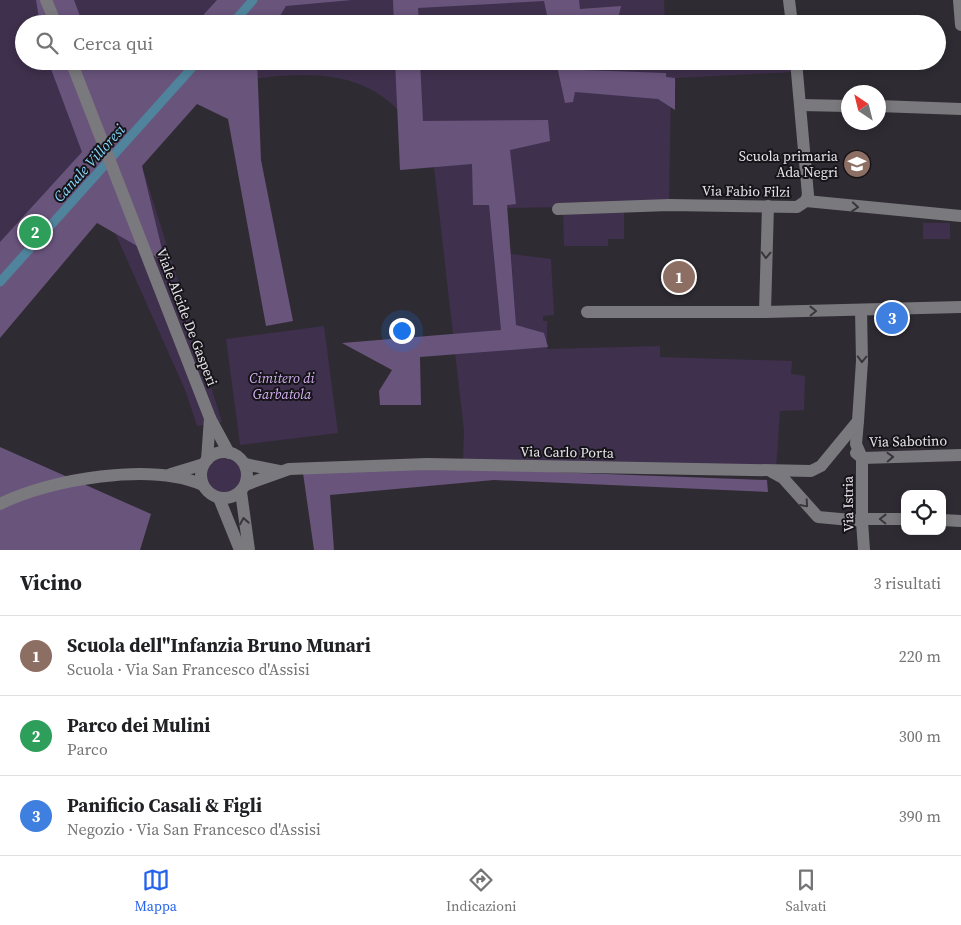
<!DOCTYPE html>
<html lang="it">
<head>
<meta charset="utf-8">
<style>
  :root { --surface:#fff; --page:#f2f2f2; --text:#202124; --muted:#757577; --line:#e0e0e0; --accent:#2563eb }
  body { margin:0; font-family:"Source Serif 4",serif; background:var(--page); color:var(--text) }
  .controls { position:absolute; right:15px; bottom:15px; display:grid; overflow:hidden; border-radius:10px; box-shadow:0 2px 8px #0003 }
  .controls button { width:45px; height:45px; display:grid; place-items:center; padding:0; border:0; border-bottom:1px solid var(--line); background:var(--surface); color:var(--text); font:25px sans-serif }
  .compass { position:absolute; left:841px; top:85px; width:45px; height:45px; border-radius:50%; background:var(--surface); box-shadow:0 2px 8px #0003; rotate:325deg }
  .you { position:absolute; left:401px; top:330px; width:18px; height:18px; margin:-12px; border:4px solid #fff; border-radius:50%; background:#1a73e8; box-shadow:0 0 0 8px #1a73e833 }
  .badge { display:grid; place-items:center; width:32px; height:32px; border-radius:50%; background:var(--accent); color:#fff; font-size:16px; font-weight:700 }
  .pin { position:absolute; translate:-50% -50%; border:2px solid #fff; box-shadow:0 1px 5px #0006 }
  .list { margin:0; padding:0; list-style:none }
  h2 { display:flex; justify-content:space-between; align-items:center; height:65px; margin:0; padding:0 20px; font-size:21px }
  h2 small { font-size:16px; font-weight:400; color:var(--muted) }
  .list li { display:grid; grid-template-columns:32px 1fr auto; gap:15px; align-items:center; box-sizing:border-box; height:80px; padding:0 20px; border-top:1px solid var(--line) }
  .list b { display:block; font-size:19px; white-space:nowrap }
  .list p { margin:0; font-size:16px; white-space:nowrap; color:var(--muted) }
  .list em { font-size:16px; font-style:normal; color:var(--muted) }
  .icon { flex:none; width:28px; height:28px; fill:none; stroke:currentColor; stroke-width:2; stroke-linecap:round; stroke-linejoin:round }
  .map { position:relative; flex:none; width:961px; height:550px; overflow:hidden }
  .search { position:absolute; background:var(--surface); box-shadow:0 2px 8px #0003; left:15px; right:15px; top:15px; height:55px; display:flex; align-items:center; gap:12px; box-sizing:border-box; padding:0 18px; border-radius:28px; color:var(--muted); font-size:19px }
  .sheet { height:305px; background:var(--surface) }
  nav { display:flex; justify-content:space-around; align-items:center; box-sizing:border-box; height:70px; border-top:1px solid var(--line); background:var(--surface); font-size:14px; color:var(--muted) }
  nav a { display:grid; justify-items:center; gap:2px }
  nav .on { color:var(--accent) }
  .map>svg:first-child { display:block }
</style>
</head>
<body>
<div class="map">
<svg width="961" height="550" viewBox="0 0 961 550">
  <rect width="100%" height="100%" fill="#2f2b33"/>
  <g fill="#3f304d">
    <path d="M0 0H664L665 24H24V61H674V66L794 62 795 72 675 78 676 87 671 88 669 205 507 208 516 321 511 254 551 259 554 315 543 316V321H547V349L660 346V357L792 361 791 374 805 376 804 410 780 411 776 469 463 460 464 431 434 167C429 153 422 143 414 130 362 51 276 78 197 86L138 153 222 422 197 426 186 392 100 199 0 310Z"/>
    <path d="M624 210V239H608V246H564L563 213Z"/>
    <rect x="923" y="223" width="27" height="16"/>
    <path d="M324 326 338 433 240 445 226 339Z"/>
    <circle cx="224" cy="476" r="18"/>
  </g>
  <g fill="#69547c">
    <path d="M36 0H74L83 24H40Z"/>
    <path d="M217 0H352L286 6 275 24H195Z"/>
    <path d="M393 0H579L580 9 621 6 617 24H549L544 1 418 8 419 24H394Z"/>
    <path d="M48 61H257L261 160 293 321 266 326 228 119 197 104 142 166 165 262 97 223 0 338V242L82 152Z"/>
    <path d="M395 61H420L423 121 548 120 550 141 510 150 516 204 507 205 516 325 544 333 548 347 420 357 421 405H380L379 391 392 370 342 343 501 330 489 205H473L472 164 400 170Z"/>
    <path d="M556 61H580L581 70 666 73V77L675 78V110L658 99 575 92 573 102 565 103Z"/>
    <path d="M0 447 151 514 140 550H0Z"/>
    <path d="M450 468 767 480 768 492 494 480 330 495 334 550H314L303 473Z"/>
  </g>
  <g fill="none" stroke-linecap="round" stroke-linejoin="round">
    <g stroke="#50849c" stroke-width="9">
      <path d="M232 24 253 0"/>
      <path d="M0 282 198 61"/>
    </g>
    <g stroke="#7a797d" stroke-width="12">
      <path d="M46 0 56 24"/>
      <path d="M789 0 792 24"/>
      <path d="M959 0 961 25"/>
      <path d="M71 61 210 418 207 460"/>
      <path d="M796 61 808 195 806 201"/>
      <path d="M801 105 848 106"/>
      <path d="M878 106 961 109"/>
      <path d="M558 209 669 205 797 207 806 201 961 216"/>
      <path d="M587 312H765L961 307"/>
      <path d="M765 312 768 206"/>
      <path d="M210 418 229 453"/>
      <path d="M858 421 856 444 862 458 961 455"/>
      <circle cx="224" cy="475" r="23"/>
      <path d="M856 453 862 458V521L864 550"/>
      <path d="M245 464 279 471"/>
      <path d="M772 472 783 478 818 517 862 521 866 519H905"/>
      <path d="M171 474 204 464"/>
      <path d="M245 485 289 469 427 464 811 471 821 466 858 421 862 361 861 310"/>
      <path d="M241 492 249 550"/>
      <path d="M219 498 240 550"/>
      <path d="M0 504C50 479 151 462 203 485"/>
      <path d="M942 520 961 521"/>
    </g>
  </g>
  <defs><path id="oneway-chevron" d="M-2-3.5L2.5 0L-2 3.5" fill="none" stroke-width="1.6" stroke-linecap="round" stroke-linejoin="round" transform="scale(1.25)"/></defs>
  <g stroke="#39373b">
    <use href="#oneway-chevron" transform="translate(855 207) rotate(5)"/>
    <use href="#oneway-chevron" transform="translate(766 255) rotate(92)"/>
    <use href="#oneway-chevron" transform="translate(813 311) rotate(-1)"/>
    <use href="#oneway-chevron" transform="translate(862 359) rotate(91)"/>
    <use href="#oneway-chevron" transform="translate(890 457) rotate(-2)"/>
    <use href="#oneway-chevron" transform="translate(805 504) rotate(49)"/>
    <use href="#oneway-chevron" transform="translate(883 519) rotate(-179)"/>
    <use href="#oneway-chevron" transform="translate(244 521) rotate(-100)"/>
  </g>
  <defs>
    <g id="school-disc" transform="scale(1.4375)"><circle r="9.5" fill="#8d6e63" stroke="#161418"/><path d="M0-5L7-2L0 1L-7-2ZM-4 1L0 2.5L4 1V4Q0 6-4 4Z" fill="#fff"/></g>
  </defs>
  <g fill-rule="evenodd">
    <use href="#school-disc" x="857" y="164"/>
  </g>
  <g text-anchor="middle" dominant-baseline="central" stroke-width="4" stroke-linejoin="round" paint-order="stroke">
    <g font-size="14" fill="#e7e5ea" stroke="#161418" text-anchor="end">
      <text x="838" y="156">Scuola primaria<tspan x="838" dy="16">Ada Negri</tspan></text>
    </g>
    <g font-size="14" fill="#e7e5ea" stroke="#161418">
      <text transform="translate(746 191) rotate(1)">Via Fabio Filzi</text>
      <text transform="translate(187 317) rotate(69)">Viale Alcide De Gasperi</text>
      <text transform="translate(908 441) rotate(-1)">Via Sabotino</text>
      <text transform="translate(567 452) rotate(1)">Via Carlo Porta</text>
      <text transform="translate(848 504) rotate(-91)">Via Istria</text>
    </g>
    <g font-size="14" font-style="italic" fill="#d2b1f1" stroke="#161418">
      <text x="282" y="378">Cimitero di<tspan x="282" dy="16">Garbatola</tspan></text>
    </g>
    <g font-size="15" font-style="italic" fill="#85d8fd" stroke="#161418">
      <text transform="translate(89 163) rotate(-48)">Canale Villoresi</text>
    </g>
  </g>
</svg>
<div class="controls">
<button><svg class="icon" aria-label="locate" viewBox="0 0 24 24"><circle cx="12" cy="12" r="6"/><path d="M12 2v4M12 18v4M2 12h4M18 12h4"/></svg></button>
</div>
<svg class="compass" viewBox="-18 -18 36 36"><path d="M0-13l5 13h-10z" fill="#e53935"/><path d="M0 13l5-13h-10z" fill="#757577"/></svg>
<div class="you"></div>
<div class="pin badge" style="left:679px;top:277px;background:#8d6e63">1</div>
<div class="pin badge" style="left:35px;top:232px;background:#2e9e5b">2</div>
<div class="pin badge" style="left:892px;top:318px;background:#3f7fe0">3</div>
<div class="search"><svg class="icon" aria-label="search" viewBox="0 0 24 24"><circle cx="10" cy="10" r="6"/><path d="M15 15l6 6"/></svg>Cerca qui</div>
</div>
<section class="sheet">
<h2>Vicino<small>3 risultati</small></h2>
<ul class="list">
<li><span class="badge" style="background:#8d6e63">1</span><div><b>Scuola dell&quot;Infanzia Bruno Munari</b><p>Scuola · Via San Francesco d'Assisi</p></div><em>220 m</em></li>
<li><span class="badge" style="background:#2e9e5b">2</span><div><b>Parco dei Mulini</b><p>Parco</p></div><em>300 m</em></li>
<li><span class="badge" style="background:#3f7fe0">3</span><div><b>Panificio Casali &amp; Figli</b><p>Negozio · Via San Francesco d'Assisi</p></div><em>390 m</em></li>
</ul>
</section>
<nav>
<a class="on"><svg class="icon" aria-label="map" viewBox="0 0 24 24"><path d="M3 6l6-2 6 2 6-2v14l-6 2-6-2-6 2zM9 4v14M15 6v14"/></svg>Mappa</a>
<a><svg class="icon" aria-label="directions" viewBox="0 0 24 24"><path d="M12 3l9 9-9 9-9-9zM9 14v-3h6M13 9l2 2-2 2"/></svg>Indicazioni</a>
<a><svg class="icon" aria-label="saved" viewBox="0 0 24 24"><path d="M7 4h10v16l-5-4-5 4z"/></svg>Salvati</a>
</nav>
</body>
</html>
